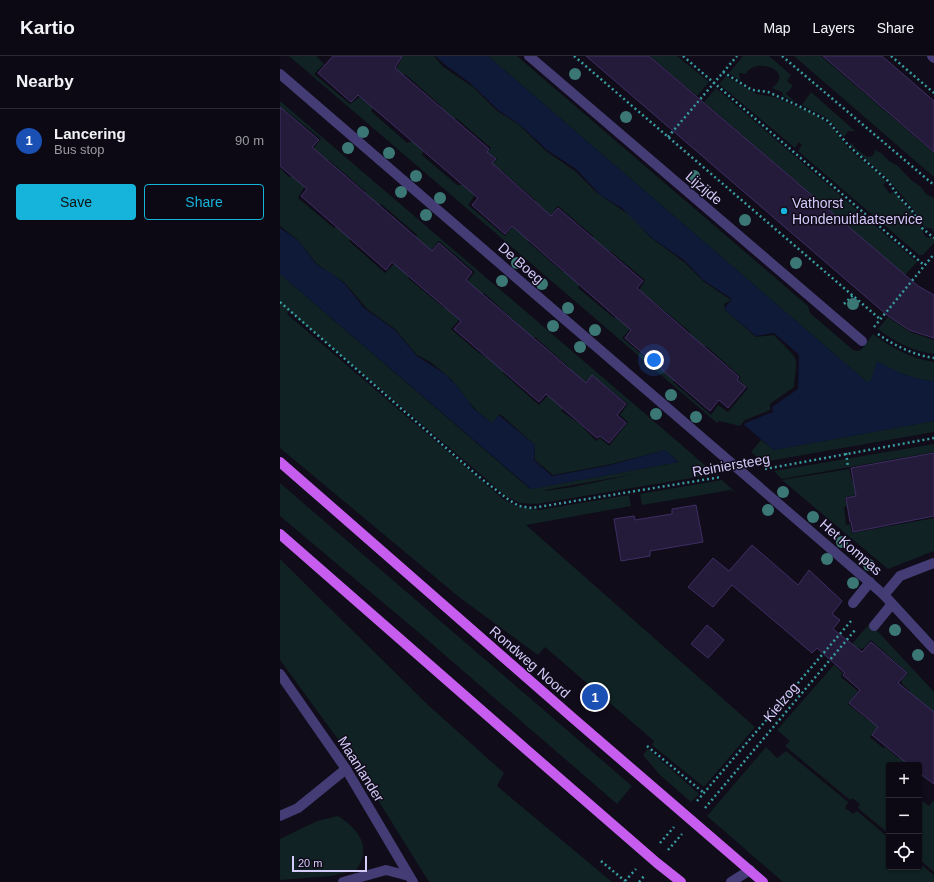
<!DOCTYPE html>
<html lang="en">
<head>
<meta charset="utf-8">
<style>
  :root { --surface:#0c0914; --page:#15121d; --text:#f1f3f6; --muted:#9a9aa0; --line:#2c2a34; --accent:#16b3da }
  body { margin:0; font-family:Helvetica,sans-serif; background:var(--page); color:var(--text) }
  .controls { position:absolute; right:12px; bottom:12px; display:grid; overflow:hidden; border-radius:4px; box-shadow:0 1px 3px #0004 }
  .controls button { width:36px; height:36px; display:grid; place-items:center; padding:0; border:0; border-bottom:1px solid var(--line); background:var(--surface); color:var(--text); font:20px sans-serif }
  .scale { position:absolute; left:12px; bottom:10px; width:75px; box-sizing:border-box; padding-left:4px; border:2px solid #d5cbfa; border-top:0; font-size:11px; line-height:14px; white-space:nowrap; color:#d5cbfa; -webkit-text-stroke:3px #100c1a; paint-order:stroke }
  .you { position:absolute; left:374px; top:304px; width:14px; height:14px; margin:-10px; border:3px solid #fff; border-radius:50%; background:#1a73e8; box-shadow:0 0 0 6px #1a73e833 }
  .badge { display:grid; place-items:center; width:26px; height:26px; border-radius:50%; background:var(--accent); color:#fff; font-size:13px; font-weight:700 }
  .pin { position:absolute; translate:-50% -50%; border:2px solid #fff; box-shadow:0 1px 4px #0006 }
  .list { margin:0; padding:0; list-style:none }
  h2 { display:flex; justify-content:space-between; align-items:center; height:52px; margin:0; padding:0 16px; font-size:17px }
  h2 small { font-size:13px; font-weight:400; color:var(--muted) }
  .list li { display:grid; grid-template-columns:26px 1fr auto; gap:12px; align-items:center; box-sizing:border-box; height:64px; padding:0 16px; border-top:1px solid var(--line) }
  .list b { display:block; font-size:15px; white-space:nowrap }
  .list p { margin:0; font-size:13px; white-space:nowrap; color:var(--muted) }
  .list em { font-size:13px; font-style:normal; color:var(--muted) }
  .actions { display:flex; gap:8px; padding:12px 16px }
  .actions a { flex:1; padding:9px 0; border:1px solid var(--accent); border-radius:4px; text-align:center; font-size:14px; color:var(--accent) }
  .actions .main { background:var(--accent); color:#111 }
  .icon { flex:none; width:22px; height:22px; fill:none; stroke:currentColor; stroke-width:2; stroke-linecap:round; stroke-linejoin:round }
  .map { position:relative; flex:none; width:654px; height:826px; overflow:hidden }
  header { display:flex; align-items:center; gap:24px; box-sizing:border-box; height:56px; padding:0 20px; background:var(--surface); border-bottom:1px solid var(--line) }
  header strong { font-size:19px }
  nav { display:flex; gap:22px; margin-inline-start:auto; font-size:14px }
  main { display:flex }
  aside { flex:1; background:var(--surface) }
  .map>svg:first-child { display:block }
</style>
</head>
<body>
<header>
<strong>Kartio</strong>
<nav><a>Map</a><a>Layers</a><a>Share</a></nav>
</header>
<main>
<aside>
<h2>Nearby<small></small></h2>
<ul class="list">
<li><span class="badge" style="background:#1a4fb4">1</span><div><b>Lancering</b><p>Bus stop</p></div><em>90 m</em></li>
</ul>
<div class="actions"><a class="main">Save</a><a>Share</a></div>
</aside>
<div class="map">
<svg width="654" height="826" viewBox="0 0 654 826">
  <rect width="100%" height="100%" fill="#100c1a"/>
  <g fill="#102223" fill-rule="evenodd">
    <path d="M9 0H36L44 8 34 18 70 48 80 41 93 52 91 55 127 87 133 85 144 95 142 99 177 129H184L195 139 188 149 225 180 234 169 250 183 248 186 283 216 285 214 301 227 298 232 334 262 337 260 351 272 342 282 381 314 388 304 401 316 393 326 431 359 438 349 448 356 468 332 459 324 461 321 426 290 422 292 409 280 410 276 374 246 358 236 365 224 330 195 319 204 304 192 313 180 278 150 269 161 254 147 255 144 221 114 218 117 210 111 217 103 211 99 205 106 202 103 211 92 176 62 167 72 152 59 161 50 125 18 115 28V16L121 4 114 0H154L162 10 193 31 216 54 238 68 266 95 295 115 317 137 351 160 370 181 404 206 423 225 451 244 444 248 445 254 476 281 494 279C499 285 515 298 516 305 517 313 514 323 514 331L490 348V354L465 364 460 370 439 365 437 367Z"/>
    <path d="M208 0H237L528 250 530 257 573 294 577 295 581 294 593 278C612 292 630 302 654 306V325C634 324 615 315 598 306L591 324 587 326Z"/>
    <path d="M370 0H397L429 26 417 40Z"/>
    <path d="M463 0H489L511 19 507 25 513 30 506 38 516 46 502 40 503 37 492 32C516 14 474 0 466 18L459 17 460 25 449 17Z"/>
    <path d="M514 0H541L654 97V121Z"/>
    <path d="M446 20 476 38 494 41 526 54 545 65 552 71 568 92 604 123 606 126 603 129 610 138 614 135 628 152 643 175 644 179 648 182 651 181 654 183V187L643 199H639L518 95 522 89 519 86 515 92 439 28Z"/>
    <path d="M436 32 637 206 625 219 424 46Z"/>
    <path d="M531 36 575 75H568L564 81 548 63 522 49Z"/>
    <path d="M0 45 390 379 389 380 390 379 435 418 257 448 240 447 226 440 9 255 7 258 223 443 236 450 259 454 349 439 351 450 246 469 475 671 424 731 372 689 374 685 265 591 258 599 179 541 0 392V218L250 433 399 406 385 394 332 408 273 419 255 404V389L220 358 212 367 198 356 187 344 172 324 152 307 137 299 115 273 87 253 65 227 37 208 18 184 0 170V112L9 121 13 120 25 130 18 142 54 172 64 164 77 174 69 185 105 217 115 207 129 219 128 222 164 252 167 250 180 263 171 273 199 297 209 303 231 306 223 317 259 349 268 339 284 351 281 355 300 368 316 385 320 382 329 390 348 366 340 359 348 348 312 319 303 329 288 315 290 312 255 281 252 283 237 270 238 268 204 237 201 240 186 227 195 216 159 185 150 196 134 183 137 179 101 148 97 150 84 139 86 136 49 104 46 106 32 94 41 83 5 54 0 58ZM355 418 293 431 265 435V434Z"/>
    <path d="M572 87 575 92 587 101 592 100 595 96 594 93 601 97 609 105 618 110 630 123 641 131 646 138 654 142V176L651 172H645L632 152 609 124 572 91 570 88Z"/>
    <path d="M608 261 630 276 654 284V298C632 295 615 286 598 273Z"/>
    <path d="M654 365V376L483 406 471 396 481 384 494 394Z"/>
    <path d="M654 388V396L502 423 494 415Z"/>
    <path d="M569 413 572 425 596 420 587 437 566 441 565 443 567 450 564 451 566 469 570 468 572 477 654 462V495L608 513 502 424Z"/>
    <path d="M442 424 456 437 451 434 362 449 360 438Z"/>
    <path d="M0 427 352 730 337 748 144 581 0 460Z"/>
    <path d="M0 503 148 649 224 717 217 730 332 826H149L73 704 0 604Z"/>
    <path d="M590 567 654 636V656L611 657 630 635 622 628V624L628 617 591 584 584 592 580 593 572 588Z"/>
    <path d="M554 609 563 617 561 619 562 622 578 635 568 648 588 664 601 648 610 656 590 681 603 692 605 691 618 702H620L639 709H609V778L578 752 580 748 572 742 570 744 505 690 510 685 497 674Z"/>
    <path d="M486 691 497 702 506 695 568 746 565 752 573 758 577 755 609 782V811H639V807L654 819V826H503L427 760Z"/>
    <path d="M368 693 419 738 411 746 380 719 363 699Z"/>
    <path d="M639 743 649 750 654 744V816L639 803Z"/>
    <path d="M58 760C78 773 93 791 76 814L51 820 0 824V783L37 765Z"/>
  </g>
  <g fill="#0e1a37">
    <path d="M155 0H208L587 326 591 324 597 305C615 315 634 324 654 325V365L494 394 464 369 465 367 493 356 492 351 518 333 519 300 517 297 494 277 476 280 445 254 446 250 452 243 423 224 405 205 372 182 343 153 320 139 296 113 267 94 240 69 218 54 190 27 168 11Z"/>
    <path d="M0 172 18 184 37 209 51 217 65 228 84 252 115 274 137 300 165 318 176 329 194 353 212 367 219 359 255 389 254 404 272 420 331 409 385 394 399 406 251 433 0 218Z"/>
  </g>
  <g fill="#241a39" stroke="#3e2f63">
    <path d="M53 0H122L115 12 209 93 207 96 216 103 212 107 271 160 278 152 363 225 357 232 459 321 457 324 466 331 448 352 439 344 430 355 345 282 351 274 232 170 225 178 192 149 198 142 112 68 78 39 71 46 38 17Z"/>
    <path d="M306 0H369L638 230 654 239V282L629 274 607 259Z"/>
    <path d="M543 0H602L654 45V96Z"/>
    <path d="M0 51 39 84 32 91 152 195 159 187 192 216 186 224 306 327 312 319 346 348 337 359 346 367 329 387 320 380 317 382 266 338 259 346 174 273 181 265 112 206 106 214 21 140 27 133 0 110Z"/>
    <path d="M654 397V460L573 476 571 466H570L566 442 576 440 571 412Z"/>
    <path d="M416 449 423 486 370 495V500L341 505 334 463 354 460 355 464 392 458V453Z"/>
    <path d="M472 489 518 529 529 514 562 545 552 558 560 564 553 573 582 596 591 586 627 617 618 627 654 656V728L639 717V709H629L592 679 598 671 569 647 580 634 563 619 565 617 537 592 532 597 452 529 433 551 408 531 433 502 449 515Z"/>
    <path d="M427 569 444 584 428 602 411 588Z"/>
  </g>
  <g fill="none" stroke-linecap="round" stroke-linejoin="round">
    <g stroke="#389da1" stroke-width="2.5" stroke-dasharray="2 3" stroke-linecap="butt">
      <path d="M294 0 600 263"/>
      <path d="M403 0 644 209"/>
      <path d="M502 0 654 129"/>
      <path d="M611 0 654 37"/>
      <path d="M443 16 472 34 488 36 515 48 548 65 569 90 608 125 619 141 631 153 642 172 654 182"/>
      <path d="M388 81 457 0"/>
      <path d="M0 246 198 420 229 444 239 450 252 452 441 421"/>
      <path d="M564 248 573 239"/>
      <path d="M594 271 654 198"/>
      <path d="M598 278C615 290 634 299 654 302"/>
      <path d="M566 397 568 411"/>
      <path d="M485 413 654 382"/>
      <path d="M367 690 424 737"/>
      <path d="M417 745 571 565"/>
      <path d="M425 752 576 573"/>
      <path d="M380 787 394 771"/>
      <path d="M388 794 402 778"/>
      <path d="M321 805 345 825"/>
      <path d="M345 825 356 813"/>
      <path d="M359 826 364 820"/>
    </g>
    <g stroke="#443c74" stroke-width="10">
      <path d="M249 0 582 285"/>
      <path d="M652 0 654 2"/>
      <path d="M0 18 587 524 604 539 654 593"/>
      <path d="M604 539 620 520 654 507"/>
      <path d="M573 547 590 526"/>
      <path d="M594 570 612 548"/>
      <path d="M0 618 66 713 133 826"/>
      <path d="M0 760 18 752 66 713"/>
      <path d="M63 826 106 814 129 820"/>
      <path d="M451 826 470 814"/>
    </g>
    <g stroke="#c65def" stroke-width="10">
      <path d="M0 406 294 663 483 826"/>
      <path d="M0 478 248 695 377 807 401 826"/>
    </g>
  </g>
  <g fill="#3b7875">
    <circle cx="295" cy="18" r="6"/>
    <circle cx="346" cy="61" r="6"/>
    <circle cx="83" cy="76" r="6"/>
    <circle cx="68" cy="92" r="6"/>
    <circle cx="109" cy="97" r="6"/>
    <circle cx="136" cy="120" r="6"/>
    <circle cx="414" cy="120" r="6"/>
    <circle cx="121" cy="136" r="6"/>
    <circle cx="160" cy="142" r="6"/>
    <circle cx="146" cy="159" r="6"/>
    <circle cx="465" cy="164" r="6"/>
    <circle cx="237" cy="207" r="6"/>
    <circle cx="516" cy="207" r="6"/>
    <circle cx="222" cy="225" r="6"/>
    <circle cx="262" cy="228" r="6"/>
    <circle cx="573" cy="248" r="6"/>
    <circle cx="288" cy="252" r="6"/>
    <circle cx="273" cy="270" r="6"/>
    <circle cx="315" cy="274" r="6"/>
    <circle cx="300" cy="291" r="6"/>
    <circle cx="391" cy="339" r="6"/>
    <circle cx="376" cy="358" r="6"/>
    <circle cx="416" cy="361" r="6"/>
    <circle cx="503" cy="436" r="6"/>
    <circle cx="488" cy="454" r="6"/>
    <circle cx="533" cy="461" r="6"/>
    <circle cx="562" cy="486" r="6"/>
    <circle cx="547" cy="503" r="6"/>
    <circle cx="589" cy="509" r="6"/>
    <circle cx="573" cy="527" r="6"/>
    <circle cx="615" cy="574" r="6"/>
    <circle cx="638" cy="599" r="6"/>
  </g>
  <circle fill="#16b3da" stroke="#100c1a" stroke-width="1.5" cx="504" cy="155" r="4"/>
  <g text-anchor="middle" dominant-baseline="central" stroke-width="3" stroke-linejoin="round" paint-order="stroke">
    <g font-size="14" fill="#d5cbfa" stroke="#100c1a">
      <text transform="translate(424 132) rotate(40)">Lijzijde</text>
      <text transform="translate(241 207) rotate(41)">De Boeg</text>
      <text transform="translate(451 409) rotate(-10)">Reiniersteeg</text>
      <text transform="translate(571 491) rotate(41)">Het Kompas</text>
      <text transform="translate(250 606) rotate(41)">Rondweg Noord</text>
      <text transform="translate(501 646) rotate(-50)">Kielzog</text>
      <text transform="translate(81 713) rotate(58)">Maanlander</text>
    </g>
    <g font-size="14" fill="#d5cbfa" stroke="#100c1a" text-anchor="start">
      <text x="512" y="147">Vathorst<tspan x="512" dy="16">Hondenuitlaatservice</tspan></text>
    </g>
  </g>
</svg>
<div class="controls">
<button>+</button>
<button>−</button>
<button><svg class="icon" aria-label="locate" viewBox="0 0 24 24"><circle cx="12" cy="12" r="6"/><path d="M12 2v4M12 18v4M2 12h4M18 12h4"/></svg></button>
</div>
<div class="scale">20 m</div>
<div class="you"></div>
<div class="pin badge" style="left:315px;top:641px;background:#1a4fb4">1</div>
</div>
</main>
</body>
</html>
